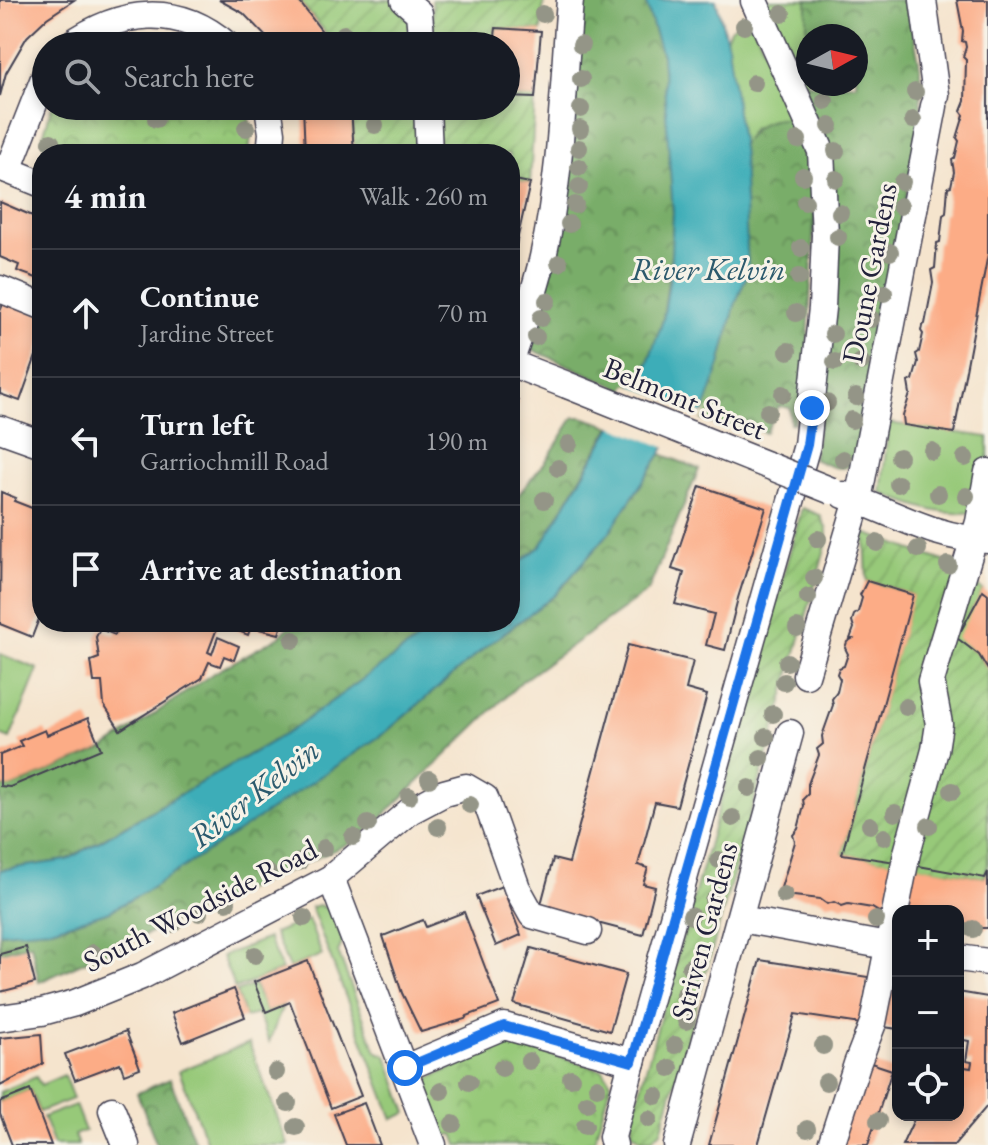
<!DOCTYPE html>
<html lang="en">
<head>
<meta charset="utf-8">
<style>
  :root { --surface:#171b24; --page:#242831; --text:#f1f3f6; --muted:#9ea1a6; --line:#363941 }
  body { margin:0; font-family:"EB Garamond",serif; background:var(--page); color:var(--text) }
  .controls { position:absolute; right:24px; bottom:24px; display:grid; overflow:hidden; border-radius:16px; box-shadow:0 4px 12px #0003 }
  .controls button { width:72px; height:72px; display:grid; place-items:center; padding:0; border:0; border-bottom:2px solid var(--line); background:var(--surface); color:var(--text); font:40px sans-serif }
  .compass { position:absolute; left:796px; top:24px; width:72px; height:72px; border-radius:50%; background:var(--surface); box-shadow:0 4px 12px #0003; rotate:82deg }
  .stop { position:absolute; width:24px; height:24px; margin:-18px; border:6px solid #1a73e8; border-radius:50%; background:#fff }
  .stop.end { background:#1a73e8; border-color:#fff; box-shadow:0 2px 8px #0008 }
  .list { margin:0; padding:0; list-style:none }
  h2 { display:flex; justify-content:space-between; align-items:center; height:104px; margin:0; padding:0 32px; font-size:34px }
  h2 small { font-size:26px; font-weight:400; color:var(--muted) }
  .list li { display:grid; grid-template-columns:52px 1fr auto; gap:24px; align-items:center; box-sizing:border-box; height:128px; padding:0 32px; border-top:2px solid var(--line) }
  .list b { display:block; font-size:30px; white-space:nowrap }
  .list p { margin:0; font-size:26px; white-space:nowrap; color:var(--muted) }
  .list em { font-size:26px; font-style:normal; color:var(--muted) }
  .icon { flex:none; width:44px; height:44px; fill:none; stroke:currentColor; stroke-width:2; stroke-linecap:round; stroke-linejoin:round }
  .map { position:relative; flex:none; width:988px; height:1145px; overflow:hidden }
  .search { position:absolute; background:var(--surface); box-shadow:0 4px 12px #0003; left:32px; top:32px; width:488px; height:88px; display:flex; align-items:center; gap:20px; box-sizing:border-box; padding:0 28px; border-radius:44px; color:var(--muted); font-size:30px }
  .panel { position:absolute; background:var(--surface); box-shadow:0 4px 12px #0003; left:32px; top:144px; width:488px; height:488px; border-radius:32px }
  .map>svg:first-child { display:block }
</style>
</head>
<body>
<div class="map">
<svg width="988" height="1145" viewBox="0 0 988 1145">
  <defs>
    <pattern id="forest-crowns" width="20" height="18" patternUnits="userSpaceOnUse" patternTransform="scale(2)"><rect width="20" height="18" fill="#79ad69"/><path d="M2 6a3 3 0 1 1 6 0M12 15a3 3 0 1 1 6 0" fill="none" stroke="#638c58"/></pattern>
    <pattern id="park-crowns" width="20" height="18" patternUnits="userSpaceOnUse" patternTransform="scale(2)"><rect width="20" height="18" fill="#97c979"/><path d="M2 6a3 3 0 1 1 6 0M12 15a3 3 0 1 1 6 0" fill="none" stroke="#82ac6a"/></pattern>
    <pattern id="garden-furrows" width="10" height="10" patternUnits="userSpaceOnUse" patternTransform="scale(2)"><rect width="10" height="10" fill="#97c979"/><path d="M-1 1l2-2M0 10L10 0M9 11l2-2" fill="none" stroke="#82ac6a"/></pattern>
  </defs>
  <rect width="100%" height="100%" fill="#f7f3e8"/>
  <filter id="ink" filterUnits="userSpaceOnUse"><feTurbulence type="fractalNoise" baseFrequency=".0125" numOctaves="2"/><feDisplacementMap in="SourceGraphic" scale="16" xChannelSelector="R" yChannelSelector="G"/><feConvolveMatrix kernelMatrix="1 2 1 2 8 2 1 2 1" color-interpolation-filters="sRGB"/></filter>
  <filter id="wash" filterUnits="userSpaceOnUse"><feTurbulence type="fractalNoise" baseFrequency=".006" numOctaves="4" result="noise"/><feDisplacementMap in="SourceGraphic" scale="32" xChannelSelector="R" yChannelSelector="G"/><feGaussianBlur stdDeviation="1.8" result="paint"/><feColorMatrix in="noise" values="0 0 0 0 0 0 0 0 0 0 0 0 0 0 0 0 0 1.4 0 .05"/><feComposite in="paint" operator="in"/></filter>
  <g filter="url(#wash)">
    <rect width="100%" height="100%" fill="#f5e4cd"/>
    <g fill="#97c979" stroke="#5c765a" stroke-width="2">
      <path d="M764 0H807V108Z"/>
      <path d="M745 17 750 18 788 100 791 117 789 120 752 129 741 146 726 39 730 29Z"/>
      <path d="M889 423 988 437V464L979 511C943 519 915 505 881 493Z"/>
      <path d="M0 654 38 669 10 739 0 735Z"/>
      <path d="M319 905 331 910 343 941 338 952 376 1051 387 1056 407 1113 393 1119 311 907Z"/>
      <path d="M308 919 322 955 289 968 274 933Z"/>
      <path d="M268 938 282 970 235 989 222 956Z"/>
      <path d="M254 985 266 1012 283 1005 269 1042 258 1014 245 1017 236 992Z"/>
      <path d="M249 1043 288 1145H208L179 1071Z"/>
      <path d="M64 1075 73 1099 39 1112 30 1090 0 1102V1092L36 1077 41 1085Z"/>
      <path d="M75 1105 85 1131 74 1135 78 1145H54L43 1117Z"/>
    </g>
    <g fill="url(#forest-crowns)" stroke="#4e6852" stroke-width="2" fill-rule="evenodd">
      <path d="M578 0H645L662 56 666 86 673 212 672 247 663 320 647 365 629 392 526 347 572 181Z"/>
      <path d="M807 0H907L920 67 921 120 854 464 850 462 847 467C835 470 825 464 813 459L826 386 807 108ZM808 36H856V84H808Z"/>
      <path d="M788 100 817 157 805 405 797 404 794 423H790V408L779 406 765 433 748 425 725 427 697 418 720 365 735 305 748 272 741 146C753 127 766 117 789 119L791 117Z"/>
      <path d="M574 417H582L611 426 541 546 510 570V505L546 461Z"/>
      <path d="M661 454 699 469 648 591 522 681 375 824 350 843 39 982 31 944 0 952V933L52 929 110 911 148 890 386 732 489 644 555 595 609 533Z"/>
      <path d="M294 622H443L290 731 66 860 0 870V787L12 786 105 748 212 674 280 636Z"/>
      <path d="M170 1079 196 1145H157L137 1093Z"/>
    </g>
    <g fill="url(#park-crowns)" stroke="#5c765a" stroke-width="2">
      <path d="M148 36 176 40 191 46H105L120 39Z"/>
      <path d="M52 106H247L251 133 249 154H61L48 149 42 139Z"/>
      <path d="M512 1043 603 1070 611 1082 593 1145H458L454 1134 442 1137 425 1091 430 1078 505 1044Z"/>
    </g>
    <g fill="url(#garden-furrows)" stroke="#5c765a" stroke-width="2">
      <path d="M298 0H391L409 18 413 46H333L323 29Z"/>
      <path d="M432 0H544L541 31 496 28 494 43 475 41 474 46H434Z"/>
      <path d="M506 97 535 98 530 183 510 179V154H438L437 106H506Z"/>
      <path d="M351 106H421L424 147 415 154H354Z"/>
      <path d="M802 508 820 515 827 530V542L661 1131 652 1139H641L632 1132V1119Z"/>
      <path d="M865 533 943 561 983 590 961 640 979 655 988 670V864L985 878 842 854 912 595 867 581Z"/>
    </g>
    <path fill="#3cadb8" stroke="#2f687a" stroke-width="2" d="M645 0H716L728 45 743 156 748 272 735 305 720 365 703 413 670 440 609 533 555 595 489 644 386 732 247 826 148 890 110 911 51 929 0 933V870L67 860 290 731 443 622H510V570L541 546 619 415 632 386 647 365 663 320 670 275 673 212 662 56Z"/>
    <path fill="#f5e4cd" d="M628 384 703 414 708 409 705 416 669 449 607 424Z"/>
    <g id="blocks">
      <g fill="#fcac86">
        <path d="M0 0H74L47 18 27 37 6 73 0 96Z"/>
        <path d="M219 0H298L333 46H275L243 13Z"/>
        <path d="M957 0H988V254L954 433 904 425 903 416 910 394 908 382 913 380 918 362 916 354 919 352 923 334 921 331 922 326 925 324 933 283 931 270 935 268 937 243 940 242 943 215 946 213 948 187 951 186 954 172 952 160 955 158 959 141 957 138 964 115 961 111 965 101 966 60 963 57 966 47 965 42 962 41 963 31Z"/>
        <path d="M496 28 541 31 535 98 506 97V46H474L475 41 494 43Z"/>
        <path d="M303 106H351L354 154H305Z"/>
        <path d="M510 179 530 183 510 272Z"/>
        <path d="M0 202 42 220V280L17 271 19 265 0 257Z"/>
        <path d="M4 301 42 315V339L20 401 0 394V312Z"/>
        <path d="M510 398 518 401 510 420Z"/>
        <path d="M700 486 766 508 738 598 725 650 706 645 714 614 675 604 684 573 672 569Z"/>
        <path d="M1 492 16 498 14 501 42 512V611L32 637 0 624Z"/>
        <path d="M867 581 913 595 842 854 896 862 883 910 879 912 872 908 848 904 842 906 834 902 827 904 820 899 785 895 780 891 795 842 793 835 798 829 804 806 803 799 808 794V784L819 755 817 749 823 744 822 736 833 705 832 699 837 692 840 679 837 674 839 668 844 666 848 654 845 648 847 642 852 639H850L854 628 852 621 854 615 858 612 862 598 860 595Z"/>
        <path d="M983 590 988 594V670L979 655 957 638Z"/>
        <path d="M119 622H283L279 634 251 627 248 635 219 623 208 652 212 654 218 637 239 646 234 660 224 656 220 666 209 662 202 678 120 730 104 705 102 682H94L91 661 99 658 96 637 100 629 115 635Z"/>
        <path d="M628 645 693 661 686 689 707 695 677 806 655 802 638 865 648 868 643 884 655 887 643 935 540 908 553 859 569 863Z"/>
        <path d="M88 718 101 749 10 787 0 786V755L22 746 19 741 45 730 47 735Z"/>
        <path d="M913 865 985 878 988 872V928H971L958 923V911H904Z"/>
        <path d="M502 886 521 935 496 946 476 896Z"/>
        <path d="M464 912 499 1004 467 1016 465 1019 421 1032 402 993 383 936 423 920 426 927Z"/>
        <path d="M26 947 35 983 0 992V954Z"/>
        <path d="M531 948 626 974 610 1031 514 1004Z"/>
        <path d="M760 960 868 977 861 1024 795 1014 758 1145H709Z"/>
        <path d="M308 961 361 1096 331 1108 290 1002 266 1012 254 982Z"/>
        <path d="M885 980 898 982V1029L877 1026Z"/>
        <path d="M234 989 245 1017 183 1042 172 1013Z"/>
        <path d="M958 992 988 997V1105L954 1145H902L916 1115H958V1066L971 1068 972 1062 966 1061 969 1041 958 1039Z"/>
        <path d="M126 1031 140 1068 124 1074 120 1063 75 1080 65 1054Z"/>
        <path d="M41 1034 43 1064 0 1086V1038Z"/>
        <path d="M862 1060 892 1070 868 1145H835Z"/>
        <path d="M30 1090 51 1145H12L0 1114V1102Z"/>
        <path d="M364 1103 380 1145H346L334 1114Z"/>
      </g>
    </g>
  </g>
  <g filter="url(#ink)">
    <use href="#blocks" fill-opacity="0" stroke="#423f51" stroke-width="2"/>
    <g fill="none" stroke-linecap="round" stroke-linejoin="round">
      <g stroke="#423f51" stroke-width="29">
        <g id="minor">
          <path d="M404 0 419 13 422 46"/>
          <path d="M923 0 936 95"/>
          <path d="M68 46C120 9 178 2 228 46"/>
          <path d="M268 106 272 133 270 154"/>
          <path d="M427 106 429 154"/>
          <path d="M0 167 42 184"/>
          <path d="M8 170 46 73"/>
          <path d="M0 289 42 306"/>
          <path d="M567 385 510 363C522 328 535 293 543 257 562 173 563 85 570 0"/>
          <path d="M0 429 42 444"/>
          <path d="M844 495C890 511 938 540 988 540"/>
          <path d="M806 675 858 500 934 106"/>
          <path d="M331 878 433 1145"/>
          <path d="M741 919 898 948"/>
          <path d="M958 958 988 962"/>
          <path d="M0 1018 42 1012 75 1003 142 976 331 878 410 811 444 793 466 787 485 798 517 888 532 915 588 931"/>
          <path d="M405 1068 504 1026 632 1062"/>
          <path d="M112 1110 126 1145"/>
          <path d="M614 1145 612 1137 632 1062 807 445 822 308 825 235 821 151 754 1"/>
          <path d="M677 1145 790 733"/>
          <path d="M831 1145 857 1064 873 1023 907 853 935 750 939 724 931 681 979 522 988 472"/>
        </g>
      </g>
      <use href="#minor" stroke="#fff" stroke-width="26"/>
      <g stroke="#423f51" stroke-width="29" stroke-linecap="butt">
        <path id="minor-bridge" d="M567 385 832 491"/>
      </g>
      <use href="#minor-bridge" stroke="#fff" stroke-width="26"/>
    </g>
    <g fill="#949587">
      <circle cx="543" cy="14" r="9"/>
      <circle cx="782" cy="14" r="9"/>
      <circle cx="744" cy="26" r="9"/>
      <circle cx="344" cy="34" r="9"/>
      <circle cx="581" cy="45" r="9"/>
      <circle cx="581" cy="79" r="9"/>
      <circle cx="754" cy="83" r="9"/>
      <circle cx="915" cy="92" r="9"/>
      <circle cx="825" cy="101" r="9"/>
      <circle cx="581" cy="109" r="9"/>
      <circle cx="156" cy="119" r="9"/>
      <circle cx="913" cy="120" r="9"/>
      <circle cx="375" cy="125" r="9"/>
      <circle cx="830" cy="126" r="9"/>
      <circle cx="246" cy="128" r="9"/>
      <circle cx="580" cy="129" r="9"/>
      <circle cx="798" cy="140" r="9"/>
      <circle cx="51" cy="142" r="9"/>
      <circle cx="579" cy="148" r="9"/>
      <circle cx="836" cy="151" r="9"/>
      <circle cx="579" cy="167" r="9"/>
      <circle cx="803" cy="176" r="9"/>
      <circle cx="836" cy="179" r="9"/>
      <circle cx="902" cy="182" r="9"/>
      <circle cx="579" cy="187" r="9"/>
      <circle cx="805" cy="202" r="9"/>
      <circle cx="575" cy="205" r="9"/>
      <circle cx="900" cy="206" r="9"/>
      <circle cx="840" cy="213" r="9"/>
      <circle cx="569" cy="224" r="9"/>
      <circle cx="838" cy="237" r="9"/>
      <circle cx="801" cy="248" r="9"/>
      <circle cx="890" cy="252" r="9"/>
      <circle cx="559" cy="263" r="9"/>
      <circle cx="799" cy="277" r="9"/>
      <circle cx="884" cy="293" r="9"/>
      <circle cx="547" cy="301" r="9"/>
      <circle cx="796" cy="313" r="9"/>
      <circle cx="541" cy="318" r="9"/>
      <circle cx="871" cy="319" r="9"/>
      <circle cx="833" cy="334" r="9"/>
      <circle cx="536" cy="337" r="9"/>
      <circle cx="788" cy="351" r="9"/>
      <circle cx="835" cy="362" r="9"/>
      <circle cx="861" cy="362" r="9"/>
      <circle cx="783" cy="394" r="9"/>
      <circle cx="856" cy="397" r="9"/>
      <circle cx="827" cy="403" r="9"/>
      <circle cx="768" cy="412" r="9"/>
      <circle cx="852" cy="420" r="9"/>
      <circle cx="569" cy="444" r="9"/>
      <circle cx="932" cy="451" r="9"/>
      <circle cx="899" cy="457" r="9"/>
      <circle cx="965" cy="458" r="9"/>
      <circle cx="843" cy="459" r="9"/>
      <circle cx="558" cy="468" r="9"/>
      <circle cx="898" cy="484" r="9"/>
      <circle cx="938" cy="494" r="9"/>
      <circle cx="966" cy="496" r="9"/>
      <circle cx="544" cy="500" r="9"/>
      <circle cx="818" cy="539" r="9"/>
      <circle cx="877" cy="543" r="9"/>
      <circle cx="918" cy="549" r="9"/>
      <circle cx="948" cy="565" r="9"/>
      <circle cx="814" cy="578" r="9"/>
      <circle cx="808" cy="597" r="9"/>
      <circle cx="797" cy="628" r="9"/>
      <circle cx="293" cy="640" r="9"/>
      <circle cx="787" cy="662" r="9"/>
      <circle cx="784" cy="682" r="9"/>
      <circle cx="906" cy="707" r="9"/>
      <circle cx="773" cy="714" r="9"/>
      <circle cx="766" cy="737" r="9"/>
      <circle cx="761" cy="758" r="9"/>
      <circle cx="429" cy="779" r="9"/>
      <circle cx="749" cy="788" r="9"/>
      <circle cx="952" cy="791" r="9"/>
      <circle cx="409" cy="796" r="9"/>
      <circle cx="470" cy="805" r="9"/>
      <circle cx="895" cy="813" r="9"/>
      <circle cx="733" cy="818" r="9"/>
      <circle cx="368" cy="824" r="9"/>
      <circle cx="870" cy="825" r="9"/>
      <circle cx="929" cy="826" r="9"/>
      <circle cx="438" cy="827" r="9"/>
      <circle cx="353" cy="837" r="9"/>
      <circle cx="884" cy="837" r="9"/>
      <circle cx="324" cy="848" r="9"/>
      <circle cx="719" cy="860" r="9"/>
      <circle cx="299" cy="862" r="9"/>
      <circle cx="268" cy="873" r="9"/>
      <circle cx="784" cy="895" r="9"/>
      <circle cx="713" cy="901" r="9"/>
      <circle cx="227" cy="902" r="9"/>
      <circle cx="199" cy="913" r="9"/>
      <circle cx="691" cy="916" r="9"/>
      <circle cx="304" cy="918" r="9"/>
      <circle cx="876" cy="920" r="9"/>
      <circle cx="173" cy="924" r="9"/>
      <circle cx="973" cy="929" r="9"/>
      <circle cx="122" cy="949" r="9"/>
      <circle cx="93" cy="953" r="9"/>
      <circle cx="255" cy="955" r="9"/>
      <circle cx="690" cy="967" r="9"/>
      <circle cx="684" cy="995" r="9"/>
      <circle cx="686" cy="1021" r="9"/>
      <circle cx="675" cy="1045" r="9"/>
      <circle cx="823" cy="1046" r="9"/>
      <circle cx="529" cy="1061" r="9"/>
      <circle cx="502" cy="1068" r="9"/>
      <circle cx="670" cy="1068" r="9"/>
      <circle cx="276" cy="1072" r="9"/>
      <circle cx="571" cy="1078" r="9"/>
      <circle cx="469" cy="1082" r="9"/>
      <circle cx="826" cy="1082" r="9"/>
      <circle cx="597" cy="1087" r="9"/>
      <circle cx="441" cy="1091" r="9"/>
      <circle cx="656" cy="1096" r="9"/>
      <circle cx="288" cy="1103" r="9"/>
      <circle cx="587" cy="1103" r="9"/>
      <circle cx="649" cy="1119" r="9"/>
      <circle cx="878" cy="1121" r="9"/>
      <circle cx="453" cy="1124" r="9"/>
      <circle cx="585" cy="1126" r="9"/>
      <circle cx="296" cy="1127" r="9"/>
      <circle cx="807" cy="1129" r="9"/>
    </g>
  </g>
  <g fill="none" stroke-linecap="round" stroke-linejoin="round" filter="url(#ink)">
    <path stroke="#1a73e8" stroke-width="10" d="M405 1068 504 1026 632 1062 807 445 812 408"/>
  </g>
  <g text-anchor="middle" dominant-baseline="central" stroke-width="6" stroke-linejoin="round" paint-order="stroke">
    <g font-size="30" fill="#22223b" stroke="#f7f3e8">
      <text transform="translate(869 273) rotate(-79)">Doune Gardens</text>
      <text transform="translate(685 398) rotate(22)">Belmont Street</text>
      <text transform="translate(200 905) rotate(-27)">South Woodside Road</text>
      <text transform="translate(704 931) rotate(-75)">Striven Gardens</text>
    </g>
    <g font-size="32" font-style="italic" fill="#2c5a6d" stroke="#f7f3e8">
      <text x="708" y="269">River Kelvin</text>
      <text transform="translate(254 793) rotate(-38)">River Kelvin</text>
    </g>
  </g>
</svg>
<div class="controls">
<button>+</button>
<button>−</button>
<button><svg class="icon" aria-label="locate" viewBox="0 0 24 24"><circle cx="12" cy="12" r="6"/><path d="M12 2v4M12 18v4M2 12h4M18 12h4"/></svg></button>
</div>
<svg class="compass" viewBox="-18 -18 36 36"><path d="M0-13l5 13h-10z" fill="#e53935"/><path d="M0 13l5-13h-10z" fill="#9ea1a6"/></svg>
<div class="stop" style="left:405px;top:1068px"></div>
<div class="stop end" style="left:812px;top:408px"></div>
<div class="search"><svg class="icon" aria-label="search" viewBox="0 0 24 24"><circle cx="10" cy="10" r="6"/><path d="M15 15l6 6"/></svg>Search here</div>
<section class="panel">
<h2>4 min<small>Walk · 260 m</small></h2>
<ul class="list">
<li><svg class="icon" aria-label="ahead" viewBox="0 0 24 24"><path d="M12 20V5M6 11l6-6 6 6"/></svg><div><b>Continue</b><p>Jardine Street</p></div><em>70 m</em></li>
<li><svg class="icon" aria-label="left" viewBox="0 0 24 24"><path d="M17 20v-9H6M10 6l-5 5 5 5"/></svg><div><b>Turn left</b><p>Garriochmill Road</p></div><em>190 m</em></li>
<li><svg class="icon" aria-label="arrive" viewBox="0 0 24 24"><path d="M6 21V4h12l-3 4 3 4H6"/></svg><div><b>Arrive at destination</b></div></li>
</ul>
</section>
</div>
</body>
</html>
